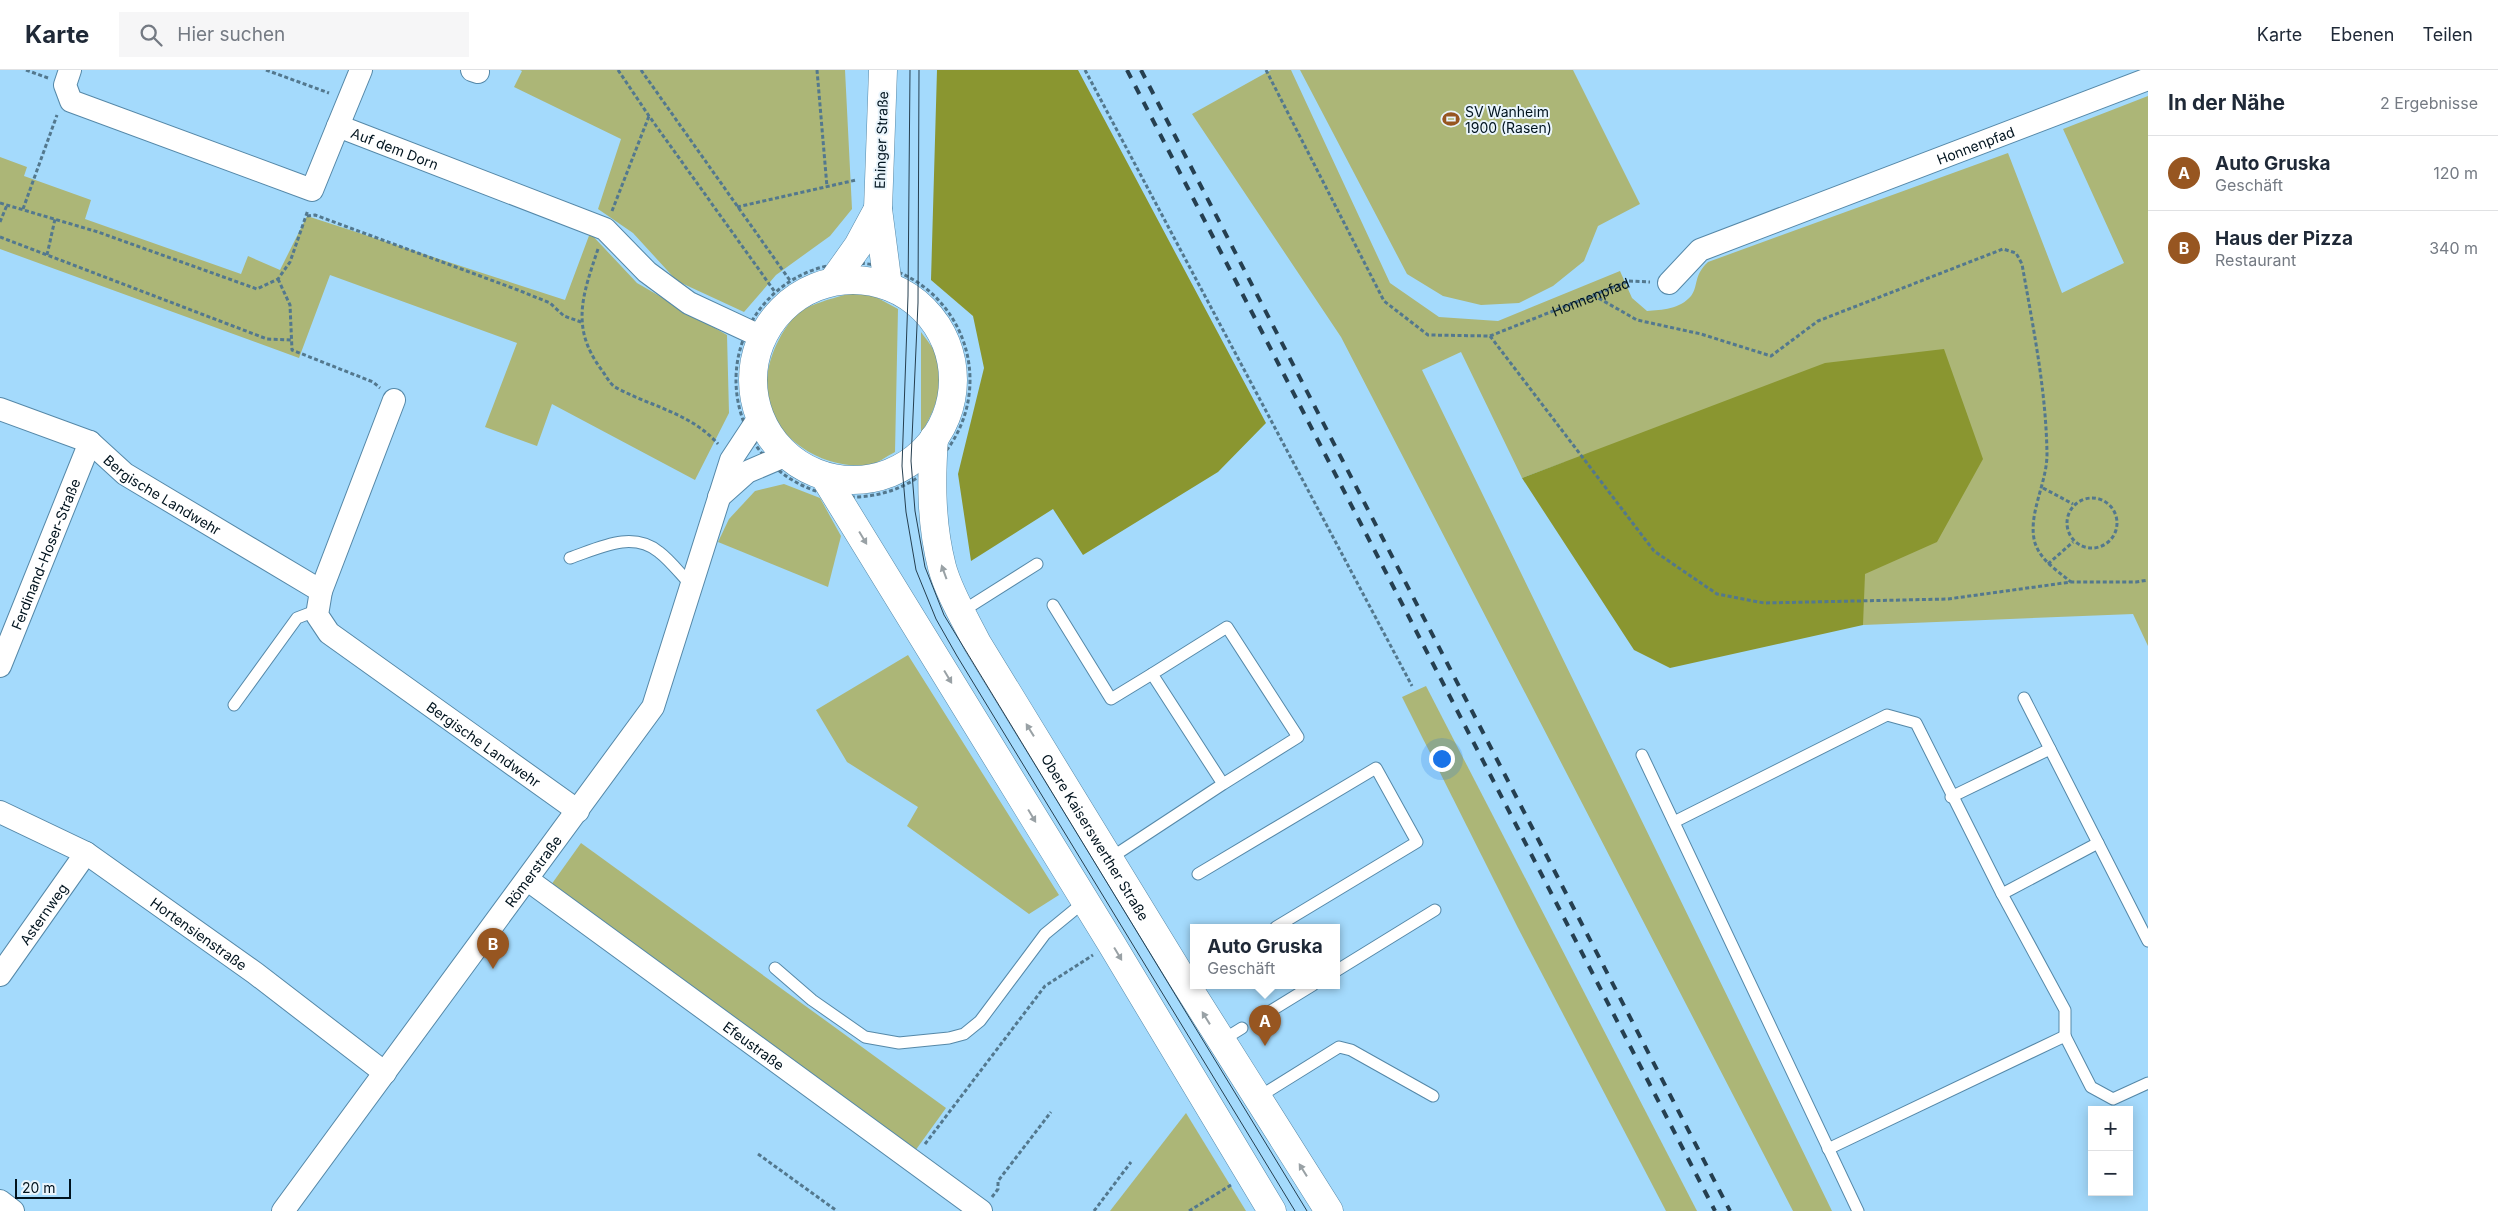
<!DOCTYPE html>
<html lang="de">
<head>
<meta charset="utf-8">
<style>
  :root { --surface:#fff; --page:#f6f6f7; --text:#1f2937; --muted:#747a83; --line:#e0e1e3; --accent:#975621 }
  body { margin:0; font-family:Inter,sans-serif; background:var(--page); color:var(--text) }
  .controls { position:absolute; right:15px; bottom:15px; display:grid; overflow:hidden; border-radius:0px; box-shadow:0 2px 12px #0003 }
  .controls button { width:45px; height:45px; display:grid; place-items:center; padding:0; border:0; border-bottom:1px solid var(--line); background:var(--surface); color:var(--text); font:25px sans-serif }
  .scale { position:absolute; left:15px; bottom:12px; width:56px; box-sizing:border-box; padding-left:5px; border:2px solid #00131e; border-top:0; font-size:14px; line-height:18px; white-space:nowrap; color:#00131e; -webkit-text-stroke:4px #eaf5fc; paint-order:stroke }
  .you { position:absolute; left:1441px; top:688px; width:18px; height:18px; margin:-12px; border:4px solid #fff; border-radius:50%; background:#1a73e8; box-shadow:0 0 0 8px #1a73e833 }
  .badge { display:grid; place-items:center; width:32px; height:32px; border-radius:50%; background:var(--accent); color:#fff; font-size:16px; font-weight:700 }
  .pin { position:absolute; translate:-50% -41px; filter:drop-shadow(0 1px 2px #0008) }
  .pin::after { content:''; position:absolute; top:26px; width:18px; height:15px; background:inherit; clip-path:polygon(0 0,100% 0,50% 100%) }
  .popup { position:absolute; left:1190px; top:854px; width:150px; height:65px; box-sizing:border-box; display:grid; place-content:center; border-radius:0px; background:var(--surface); filter:drop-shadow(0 1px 4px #0005); font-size:16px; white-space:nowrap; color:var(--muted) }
  .popup b { font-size:19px; color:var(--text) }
  .popup::after { content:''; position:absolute; left:50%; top:100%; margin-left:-10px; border:10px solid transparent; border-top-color:var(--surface) }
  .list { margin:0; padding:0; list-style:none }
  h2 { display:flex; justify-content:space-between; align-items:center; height:65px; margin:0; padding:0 20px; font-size:21px }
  h2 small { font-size:16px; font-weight:400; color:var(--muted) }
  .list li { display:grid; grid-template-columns:32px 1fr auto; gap:15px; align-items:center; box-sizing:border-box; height:75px; padding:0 20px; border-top:1px solid var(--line) }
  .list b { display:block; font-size:19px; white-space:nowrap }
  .list p { margin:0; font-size:16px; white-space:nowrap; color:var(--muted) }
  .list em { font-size:16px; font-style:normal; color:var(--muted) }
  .icon { flex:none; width:28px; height:28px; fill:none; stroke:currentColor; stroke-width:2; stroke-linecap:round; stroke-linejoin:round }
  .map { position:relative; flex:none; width:2148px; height:1141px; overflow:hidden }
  header { display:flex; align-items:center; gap:30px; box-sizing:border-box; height:70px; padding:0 25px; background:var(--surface); border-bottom:1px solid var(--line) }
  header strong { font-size:24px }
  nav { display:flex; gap:28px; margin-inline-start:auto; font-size:18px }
  .search { width:350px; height:45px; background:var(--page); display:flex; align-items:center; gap:12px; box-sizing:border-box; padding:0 18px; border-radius:0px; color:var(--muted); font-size:19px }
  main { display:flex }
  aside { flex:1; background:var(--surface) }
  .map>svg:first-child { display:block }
</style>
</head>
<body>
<header>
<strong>Karte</strong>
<div class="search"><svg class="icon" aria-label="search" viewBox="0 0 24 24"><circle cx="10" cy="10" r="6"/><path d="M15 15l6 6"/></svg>Hier suchen</div>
<nav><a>Karte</a><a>Ebenen</a><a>Teilen</a></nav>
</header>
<main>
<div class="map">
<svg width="2148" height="1141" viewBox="0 0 2148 1141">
  <rect width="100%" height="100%" fill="#a4dafc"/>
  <g fill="#acb677">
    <path d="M520 0H845L852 139 830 166 776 205 744 242 677 211 633 163 598 139 621 69 514 17 522 1Z"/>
    <path d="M1271 0H1291L1390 213 1439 247 1498 251 1620 201 1632 228 1647 241C1662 240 1680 239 1691 226 1699 215 1693 206 1708 192L2008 83 2062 223 2124 193 2063 59 2148 26V576L2133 544 1863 555 1723 549 1565 392 1522 408 1461 282 1422 300 1832 1141H1793L1341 267 1192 44Z"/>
    <path d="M1300 0H1573L1640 134 1598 156 1584 191 1553 216 1519 233 1481 235 1443 226 1407 204Z"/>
    <path d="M0 87 27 97 24 106 91 130 85 149 241 204 248 186 280 200 307 146 565 230 590 163 637 213 727 265 729 343 695 410 552 334 537 376 485 357 517 273 330 205 299 288 0 179Z"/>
    <path d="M851 223 874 226 898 239 895 382C887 386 877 394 868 395 827 400 777 372 768 330 762 302 776 267 795 246 807 234 835 228 851 223Z"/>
    <path d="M921 262C926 269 933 277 936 285 947 311 935 341 921 363Z"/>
    <path d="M784 414 820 428 841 466 828 517 718 472 729 449 755 421Z"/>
    <path d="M908 585 1059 825 1029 844 907 756 918 737 847 692 816 640Z"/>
    <path d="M1426 616 1697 1141H1666L1517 856 1402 627Z"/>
    <path d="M581 773 946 1038 915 1081 551 815Z"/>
    <path d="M1186 1043 1246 1141H1110Z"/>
  </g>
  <g fill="#8a9630">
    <path d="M937 0H1078L1266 353 1218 402 1083 485 1053 439 971 491 958 404 984 298 973 246 931 210Z"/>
    <path d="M1944 279 1983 389 1937 472 1865 504 1863 555 1670 598 1634 580 1522 408 1825 293Z"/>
  </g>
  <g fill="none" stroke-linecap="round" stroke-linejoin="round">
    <g stroke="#5588a8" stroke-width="13">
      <g id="service">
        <path d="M570 488C599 478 632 460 659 482 671 491 681 505 692 516"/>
        <path d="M1053 535 1111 629 1152 604"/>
        <path d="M961 542 1037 494"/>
        <path d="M2024 628 2148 871"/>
        <path d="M234 635 297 548 318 540"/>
        <path d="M1642 685 1858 1141"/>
        <path d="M1951 727 2050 679"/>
        <path d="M1674 752 1887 645 1916 653 2002 824 2065 940V966"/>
        <path d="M1109 789 1223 714 1152 604 1227 557 1298 667 1223 714"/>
        <path d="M1198 804 1376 698 1417 772 1276 857"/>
        <path d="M2002 824 2098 773"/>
        <path d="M775 898 812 930 865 967 899 973 949 968 964 964 980 951 1045 864 1084 832"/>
        <path d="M1336 901 1435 840"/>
        <path d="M1269 942 1313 915"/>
        <path d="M1221 971 1242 958"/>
        <path d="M1257 1028 1339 977 1351 980 1433 1026"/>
        <path d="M1828 1079 2065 966 2091 1017 2113 1029 2148 1013"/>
      </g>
    </g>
    <g stroke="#5588a8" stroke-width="24">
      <g id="minor">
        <path id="s2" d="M70 0 65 15 71 31 312 120 338 56 605 159 647 202 689 233 762 267"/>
        <path d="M472 0 478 2"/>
        <path d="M338 56 361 0"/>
        <path id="s3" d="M1669 213 1700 180 2148 9"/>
        <path id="s4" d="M0 339 90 372 125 404 321 521 317 545 329 563 578 741"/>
        <path d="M719 427 747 402 787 385"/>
        <path d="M321 521 394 330"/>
        <path id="s5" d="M0 596 90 372"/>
        <path id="s6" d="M0 742 86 783 255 903 385 1003"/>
        <path id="s7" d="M528 810 981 1141"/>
        <path id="s8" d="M0 905 86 783"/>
        <path d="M0 1131 13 1141"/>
        <path id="s9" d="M283 1141 653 637 731 390 760 346"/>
      </g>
    </g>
    <g stroke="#5588a8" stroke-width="29">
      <g id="tertiary">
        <path d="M883 0 878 139 888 216"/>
        <circle cx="853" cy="310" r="100"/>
        <path d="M833 211 858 176 878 139"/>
        <path id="s10" d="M934 368C931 412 931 454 942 497 949 523 965 549 977 573L1184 911 1329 1141"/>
        <path d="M824 406 1111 873 1272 1141"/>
      </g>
    </g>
    <g stroke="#53788e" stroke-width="3" stroke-dasharray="4 2.5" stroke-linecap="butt">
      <path d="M26 0 48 8"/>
      <path d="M266 0 329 23"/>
      <path d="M618 0 649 46 775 222"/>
      <path d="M641 0 791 212"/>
      <path d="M817 0 827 117"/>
      <path d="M1085 0 1412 616"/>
      <path id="s1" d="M1266 0 1384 231 1428 265 1490 266 1629 211 1650 212"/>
      <path d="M0 133 98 162 257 219 278 209 290 192 308 140"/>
      <path d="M737 137 856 110"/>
      <path d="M23 139 57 45"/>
      <path d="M612 141 649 46"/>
      <path d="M307 146 315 145 518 220 550 233 564 246 581 252"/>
      <path d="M0 152 7 135"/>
      <path d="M0 167 267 269 291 270"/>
      <path d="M598 179C583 224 570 257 601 299 605 304 609 313 615 317 649 336 691 343 718 374"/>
      <path d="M47 185 55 149"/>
      <circle cx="853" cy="310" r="117"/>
      <path d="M278 209 290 235 292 280 373 312 380 318"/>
      <path d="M1593 225 1637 250 1701 264 1771 286 1818 251 2003 179 2016 183 2022 194C2033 257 2046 319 2047 384 2047 414 2027 445 2035 473 2041 491 2058 501 2071 512"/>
      <path d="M1490 266 1654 481 1717 524 1764 533 1948 529 2071 512H2136L2148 510"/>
      <path d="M2043 418 2073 434"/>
      <circle cx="2092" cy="453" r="25"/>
      <path d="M2048 494 2073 472"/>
      <path d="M925 1074 1045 916 1093 885"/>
      <path d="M758 1084 837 1141"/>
      <path d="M992 1127 998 1119V1111L1051 1042"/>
      <path d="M1094 1141 1131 1092"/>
      <path d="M1189 1141 1231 1115"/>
    </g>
    <use href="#service" stroke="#fff" stroke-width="11"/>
    <use href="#minor" stroke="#fff" stroke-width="22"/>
    <use href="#tertiary" stroke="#fff" stroke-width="28"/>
    <g stroke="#253f50" stroke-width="1">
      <path d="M910 0 908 226 902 396 906 442 916 500 936 549 957 586 1295 1141"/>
      <path d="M919 0 918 233 911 391 915 441 925 497 944 545 1307 1141"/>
    </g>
    <g stroke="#253f50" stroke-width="4" stroke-dasharray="9 9" stroke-linecap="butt">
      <path d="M1127 0 1715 1141"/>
      <path d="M1141 0 1730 1141"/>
    </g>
  </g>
  <defs><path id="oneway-solid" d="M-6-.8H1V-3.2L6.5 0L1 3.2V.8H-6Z" transform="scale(1.25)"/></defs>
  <g fill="#99a1a5">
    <use href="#oneway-solid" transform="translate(863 468) rotate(59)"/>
    <use href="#oneway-solid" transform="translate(944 502) rotate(-110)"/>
    <use href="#oneway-solid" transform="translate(948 607) rotate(59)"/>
    <use href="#oneway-solid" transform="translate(1030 660) rotate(-122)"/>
    <use href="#oneway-solid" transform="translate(1032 746) rotate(59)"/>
    <use href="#oneway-solid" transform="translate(1118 884) rotate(59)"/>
    <use href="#oneway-solid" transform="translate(1206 948) rotate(-122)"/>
    <use href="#oneway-solid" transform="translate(1303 1100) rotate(-122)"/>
  </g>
  <defs>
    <g id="stadium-bare" transform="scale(1.35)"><path d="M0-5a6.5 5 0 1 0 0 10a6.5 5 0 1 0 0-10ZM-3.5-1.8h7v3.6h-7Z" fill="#975621" stroke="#eaf5fc" stroke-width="2.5" paint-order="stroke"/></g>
  </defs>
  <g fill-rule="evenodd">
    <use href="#stadium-bare" x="1451" y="49"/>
  </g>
  <g text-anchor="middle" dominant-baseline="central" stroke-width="4" stroke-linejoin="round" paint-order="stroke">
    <g font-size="14" fill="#00131e" stroke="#eaf5fc" text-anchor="start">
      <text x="1465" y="41">SV Wanheim<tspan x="1465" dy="16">1900 (Rasen)</tspan></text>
    </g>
    <g font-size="14" fill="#00131e" stroke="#eaf5fc">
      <text transform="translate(881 70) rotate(-88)">Ehinger Straße</text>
      <text stroke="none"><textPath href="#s3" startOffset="340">Honnenpfad</textPath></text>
      <text stroke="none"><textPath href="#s2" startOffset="420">Auf dem Dorn</textPath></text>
      <text stroke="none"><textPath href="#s1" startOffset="485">Honnenpfad</textPath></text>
      <text stroke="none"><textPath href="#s4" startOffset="186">Bergische Landwehr</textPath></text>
      <text stroke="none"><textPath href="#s5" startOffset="121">Ferdinand-Hoser-Straße</textPath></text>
      <text stroke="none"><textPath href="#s4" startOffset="608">Bergische Landwehr</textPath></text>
      <text stroke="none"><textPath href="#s10" startOffset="441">Obere Kaiserswerther Straße</textPath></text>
      <text stroke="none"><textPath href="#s9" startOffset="422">Römerstraße</textPath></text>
      <text stroke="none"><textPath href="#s8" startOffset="75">Asternweg</textPath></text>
      <text stroke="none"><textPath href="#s6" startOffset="234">Hortensienstraße</textPath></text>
      <text stroke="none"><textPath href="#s7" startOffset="280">Efeustraße</textPath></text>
    </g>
  </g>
</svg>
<div class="controls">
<button>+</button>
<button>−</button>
</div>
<div class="scale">20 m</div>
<div class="you"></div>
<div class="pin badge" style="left:1265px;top:976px">A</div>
<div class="popup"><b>Auto Gruska</b>Geschäft</div>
<div class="pin badge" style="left:493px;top:899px">B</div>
</div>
<aside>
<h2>In der Nähe<small>2 Ergebnisse</small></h2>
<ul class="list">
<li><span class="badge">A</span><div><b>Auto Gruska</b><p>Geschäft</p></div><em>120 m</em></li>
<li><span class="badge">B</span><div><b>Haus der Pizza</b><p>Restaurant</p></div><em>340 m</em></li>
</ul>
</aside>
</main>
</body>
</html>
